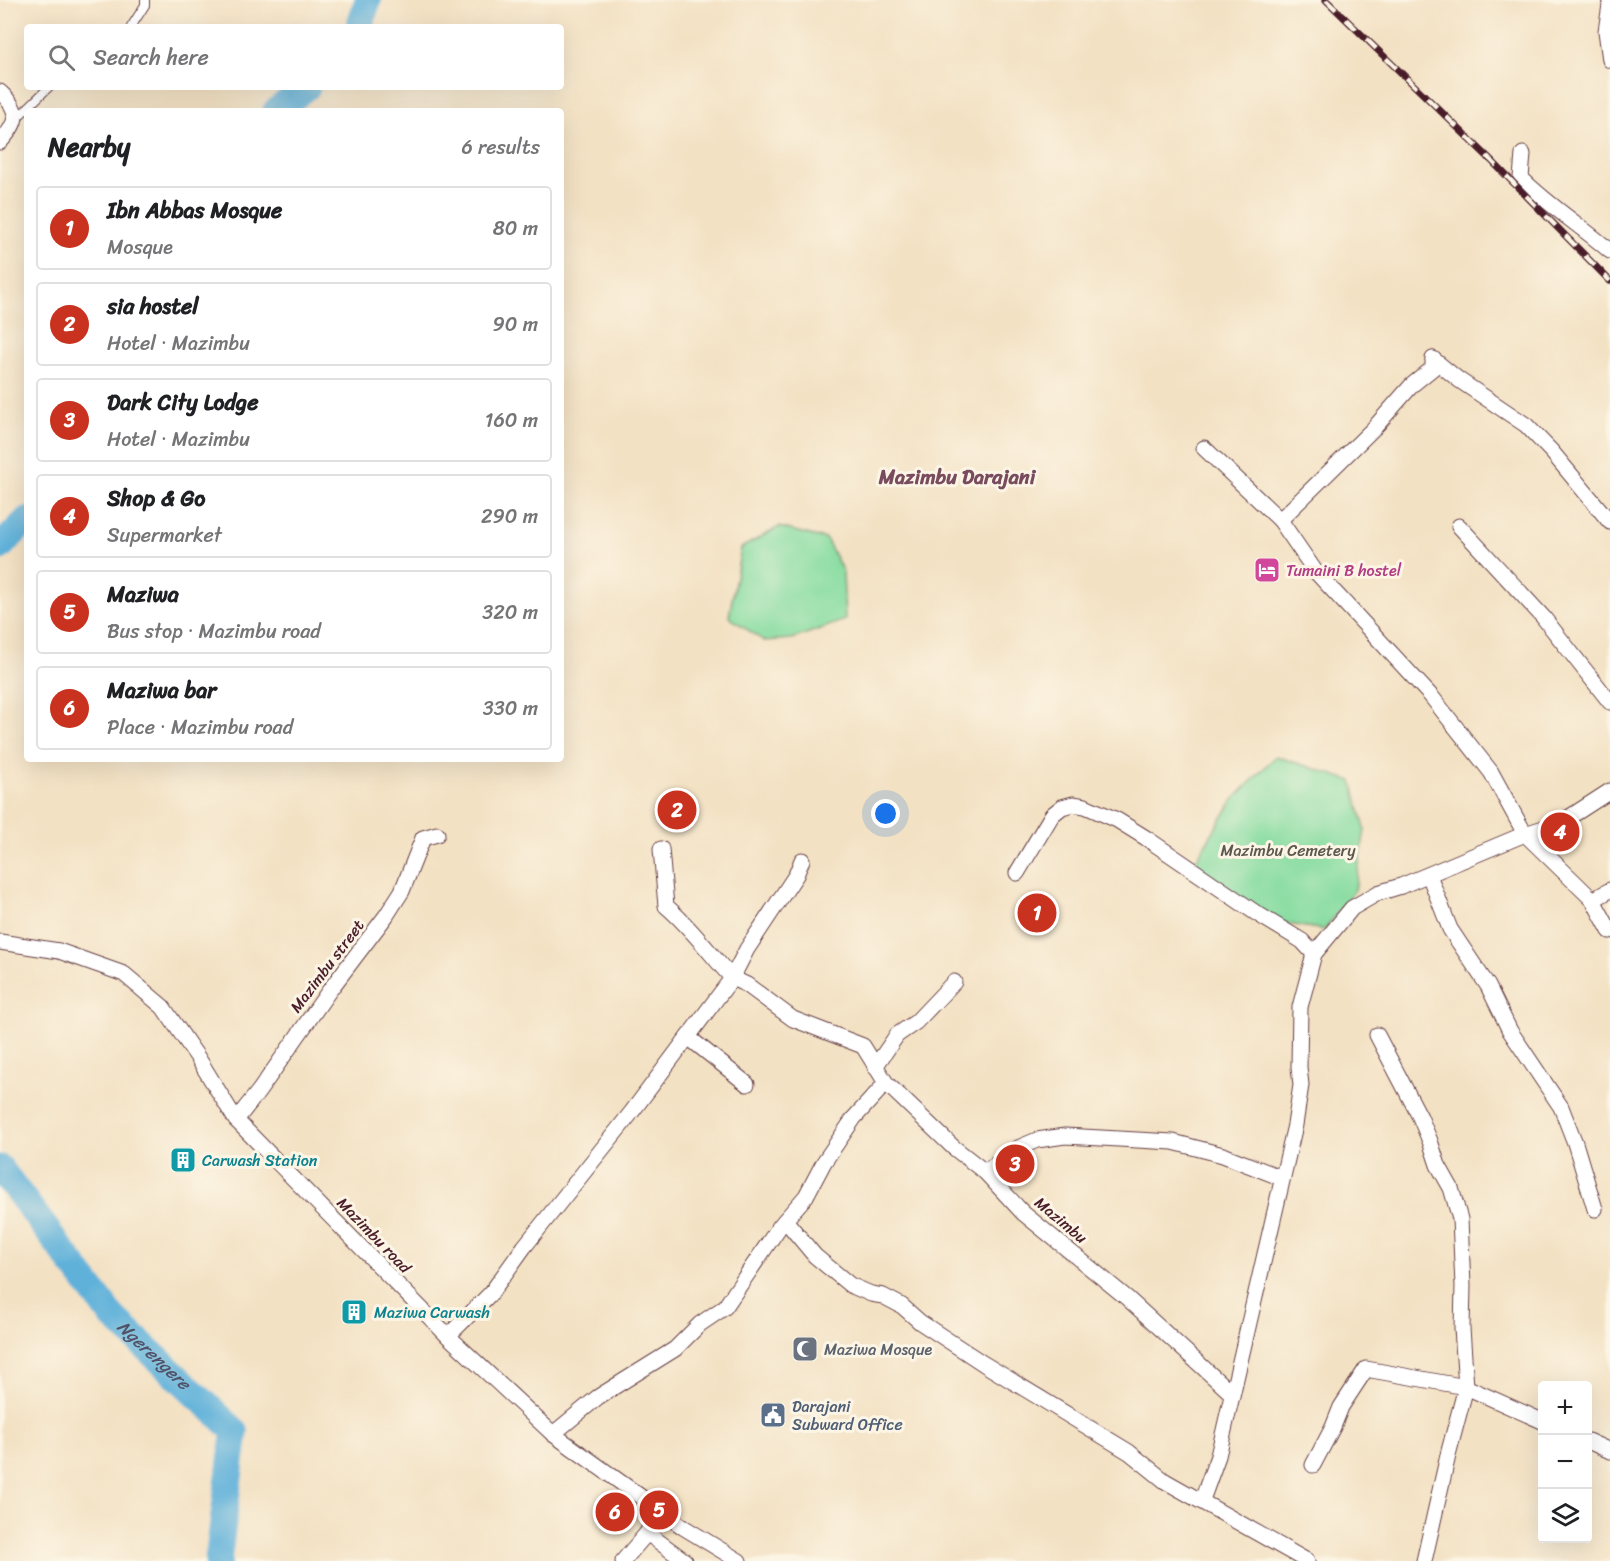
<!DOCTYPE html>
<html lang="en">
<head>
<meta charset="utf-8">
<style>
  :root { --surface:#fff; --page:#f6f6f6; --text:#202124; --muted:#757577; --line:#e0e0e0; --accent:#c8321e }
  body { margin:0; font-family:Sriracha,sans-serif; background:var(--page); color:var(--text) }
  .controls { position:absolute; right:18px; bottom:18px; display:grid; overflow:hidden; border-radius:6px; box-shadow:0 6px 24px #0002 }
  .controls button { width:54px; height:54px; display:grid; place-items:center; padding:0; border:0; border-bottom:2px solid var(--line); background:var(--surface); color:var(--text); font:30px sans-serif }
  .you { position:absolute; left:886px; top:814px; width:21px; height:21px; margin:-15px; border:4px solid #fff; border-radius:50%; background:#1a73e8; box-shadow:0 0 0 9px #1a73e833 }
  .badge { display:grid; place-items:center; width:39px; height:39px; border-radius:50%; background:var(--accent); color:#fff; font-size:20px; font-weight:700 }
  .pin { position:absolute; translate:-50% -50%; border:3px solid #fff; box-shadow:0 2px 6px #0006 }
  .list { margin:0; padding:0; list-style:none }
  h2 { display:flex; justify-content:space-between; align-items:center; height:78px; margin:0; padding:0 24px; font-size:26px }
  h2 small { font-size:20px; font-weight:400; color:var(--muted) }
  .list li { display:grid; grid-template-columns:39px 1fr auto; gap:18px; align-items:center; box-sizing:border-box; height:84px; margin:0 12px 12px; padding:0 12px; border:2px solid var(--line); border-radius:6px }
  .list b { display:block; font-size:22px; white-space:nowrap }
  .list p { margin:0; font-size:20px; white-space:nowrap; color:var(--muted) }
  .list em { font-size:20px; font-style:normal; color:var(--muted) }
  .icon { flex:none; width:33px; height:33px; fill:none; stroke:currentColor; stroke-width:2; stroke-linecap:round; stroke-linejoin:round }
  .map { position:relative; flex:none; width:1610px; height:1561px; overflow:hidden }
  .search { position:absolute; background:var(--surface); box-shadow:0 6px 24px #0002; left:24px; top:24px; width:540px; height:66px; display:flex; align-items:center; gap:15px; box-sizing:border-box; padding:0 21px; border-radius:6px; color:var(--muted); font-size:22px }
  .panel { position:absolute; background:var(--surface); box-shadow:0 6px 24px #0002; left:24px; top:108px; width:540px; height:654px; border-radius:6px }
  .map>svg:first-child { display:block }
</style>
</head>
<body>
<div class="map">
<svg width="1610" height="1561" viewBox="0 0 1610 1561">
  <rect width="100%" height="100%" fill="#fcf5e5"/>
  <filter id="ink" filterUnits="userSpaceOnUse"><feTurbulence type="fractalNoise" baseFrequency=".0167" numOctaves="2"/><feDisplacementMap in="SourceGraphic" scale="12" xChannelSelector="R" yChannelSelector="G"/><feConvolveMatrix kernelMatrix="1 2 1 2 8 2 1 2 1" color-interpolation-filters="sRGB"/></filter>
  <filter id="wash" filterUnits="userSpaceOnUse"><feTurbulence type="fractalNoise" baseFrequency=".008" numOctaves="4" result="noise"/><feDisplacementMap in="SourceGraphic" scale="24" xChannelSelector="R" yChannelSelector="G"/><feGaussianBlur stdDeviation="1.35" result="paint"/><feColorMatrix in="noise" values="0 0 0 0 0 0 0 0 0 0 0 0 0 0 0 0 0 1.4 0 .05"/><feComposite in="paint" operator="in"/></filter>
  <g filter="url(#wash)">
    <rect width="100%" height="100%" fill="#f3e1c3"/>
    <g fill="#85dca0" stroke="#687e66" stroke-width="1.5">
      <path d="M779 527 826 539 843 572 845 620 792 639 764 641 729 617 741 548Z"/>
      <path d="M1276 756 1352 781 1365 829 1355 890 1324 930 1258 919 1192 866 1233 800Z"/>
    </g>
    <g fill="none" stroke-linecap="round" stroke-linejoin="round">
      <g stroke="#5fb1da" stroke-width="27">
        <path d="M359 27 368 0"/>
        <path d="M276 111 307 87"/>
        <path d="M0 547 27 520"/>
        <path id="s1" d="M0 1168 112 1316 235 1431 218 1561"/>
      </g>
    </g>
  </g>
  <g filter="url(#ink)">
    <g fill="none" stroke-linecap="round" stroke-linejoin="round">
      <g stroke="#633c42" stroke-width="10">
        <g id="service">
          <path d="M131 27 145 5V0"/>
          <path d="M16 119 49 87"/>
        </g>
      </g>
      <g stroke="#633c42" stroke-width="17">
        <g id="minor">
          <path d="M1610 5 1606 31 1610 60"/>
          <path d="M0 92C21 111 19 122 0 142"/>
          <path d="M1523 154 1521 178C1548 205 1581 226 1610 251"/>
          <path d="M1433 359 1459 380 1526 425 1552 452 1610 522"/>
          <path d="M1204 448 1280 520 1315 571 1431 696 1491 772 1525 834 1593 900 1610 931"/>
          <path d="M1280 520 1374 428 1412 385 1433 368V359"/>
          <path d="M1459 526 1543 617 1610 702"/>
          <path d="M661 849 666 906C689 925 711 955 732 978L747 949 796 875 802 860"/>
          <path d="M1017 873 1052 815 1062 807 1073 804 1085 806 1117 820 1146 838 1256 913 1302 941 1314 954"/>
          <path d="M1429 875 1450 929 1488 986 1510 1031 1561 1107 1575 1143 1595 1209"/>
          <path d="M1593 900 1610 890"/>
          <path d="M0 942 59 951 124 974 163 1007 198 1058 236 1120 448 1336 553 1434 683 1527 739 1561"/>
          <path d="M1377 1035 1420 1117 1430 1141 1438 1165 1451 1188 1460 1219 1463 1286 1462 1328 1466 1387 1449 1451 1424 1561"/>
          <path d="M688 1037 747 1084"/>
          <path d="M875 1067 897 1035 916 1022 954 982"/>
          <path d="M236 1120 259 1091 329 991 386 916 402 891 423 838 437 834"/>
          <path d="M985 1172 1018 1148 1037 1140 1065 1136 1173 1142 1223 1155 1282 1178"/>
          <path d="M785 1220 815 1256 850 1285 871 1294 883 1296 902 1306 920 1322 984 1364 1129 1452 1165 1481 1307 1561"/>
          <path d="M448 1336 491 1293 524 1247 631 1113 732 978 747 985 793 1019 863 1046 886 1083 953 1147 985 1172 1023 1213 1127 1298 1231 1393"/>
          <path d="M553 1434 598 1397 675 1349 700 1324 725 1307 780 1226 806 1196 824 1162 854 1118 886 1083"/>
          <path d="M1588 1441 1610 1451"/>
          <path d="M1313 1465 1333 1427 1341 1407 1366 1369 1466 1387 1542 1421"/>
          <path d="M1202 1500 1218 1456 1295 1125 1301 1085 1299 1067 1300 1007 1314 954 1352 908 1378 893 1401 886 1525 834 1562 822 1610 791"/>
          <path d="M647 1533 685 1561"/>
          <path d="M623 1561 647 1533 659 1510"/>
        </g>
      </g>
      <use href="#service" stroke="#fff" stroke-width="8"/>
      <use href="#minor" stroke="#fff" stroke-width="15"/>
      <g stroke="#4a1f2b" stroke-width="7">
        <path id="rail" d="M1326 0 1488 157 1610 281"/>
      </g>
      <use href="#rail" stroke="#fcf5e5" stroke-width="4.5" stroke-dasharray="14" stroke-linecap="butt"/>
    </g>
  </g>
  <defs>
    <g id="hotel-square" transform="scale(1.35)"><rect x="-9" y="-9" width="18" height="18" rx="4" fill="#d1479c" stroke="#fcf5e5"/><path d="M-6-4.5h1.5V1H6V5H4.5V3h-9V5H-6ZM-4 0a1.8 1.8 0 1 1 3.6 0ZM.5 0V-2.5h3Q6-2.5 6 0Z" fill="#fff"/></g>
    <g id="building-square" transform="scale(1.35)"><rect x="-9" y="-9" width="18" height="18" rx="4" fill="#0f9aa8" stroke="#fcf5e5"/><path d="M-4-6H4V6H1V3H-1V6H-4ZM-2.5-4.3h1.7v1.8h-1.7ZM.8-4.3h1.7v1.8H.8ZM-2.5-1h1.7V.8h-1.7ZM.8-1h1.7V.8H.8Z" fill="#fff"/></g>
    <g id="mosque-square" transform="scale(1.35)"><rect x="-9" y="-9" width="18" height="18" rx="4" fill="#6b7280" stroke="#fcf5e5"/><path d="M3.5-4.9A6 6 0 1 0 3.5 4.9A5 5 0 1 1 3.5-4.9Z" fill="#fff"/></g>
    <g id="civic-square" transform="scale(1.35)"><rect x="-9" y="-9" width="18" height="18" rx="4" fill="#5c6f8a" stroke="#fcf5e5"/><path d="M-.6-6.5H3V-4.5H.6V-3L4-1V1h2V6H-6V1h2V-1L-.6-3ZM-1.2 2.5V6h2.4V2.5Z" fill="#fff"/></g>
  </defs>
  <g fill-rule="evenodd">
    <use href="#hotel-square" x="1267" y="570"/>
    <use href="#building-square" x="183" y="1160"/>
    <use href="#building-square" x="354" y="1312"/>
    <use href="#mosque-square" x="805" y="1349"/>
    <use href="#civic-square" x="773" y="1415"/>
  </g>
  <g text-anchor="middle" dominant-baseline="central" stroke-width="6" stroke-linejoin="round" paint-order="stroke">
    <g font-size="16" fill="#b23c85" stroke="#fcf5e5" text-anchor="start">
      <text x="1286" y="570">Tumaini B hostel</text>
    </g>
    <g font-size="16" fill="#5c584e" stroke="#fcf5e5">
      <text x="1288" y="850">Mazimbu Cemetery</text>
    </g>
    <g font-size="16" fill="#4a1f2b" stroke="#fcf5e5">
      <text transform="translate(327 966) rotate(-53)">Mazimbu street</text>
      <text transform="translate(1061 1220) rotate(40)">Mazimbu</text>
      <text transform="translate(374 1235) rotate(46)">Mazimbu road</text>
    </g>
    <g font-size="16" fill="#0d838f" stroke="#fcf5e5" text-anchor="start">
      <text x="202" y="1160">Carwash Station</text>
      <text x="374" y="1312">Maziwa Carwash</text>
    </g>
    <g font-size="16" fill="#5b616d" stroke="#fcf5e5" text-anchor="start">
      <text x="824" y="1349">Maziwa Mosque</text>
    </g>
    <g font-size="16" fill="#4e5e75" stroke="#fcf5e5" text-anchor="start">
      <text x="792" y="1406">Darajani<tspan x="792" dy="18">Subward Office</tspan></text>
    </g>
    <g font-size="18" font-style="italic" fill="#515268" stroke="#fcf5e5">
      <text stroke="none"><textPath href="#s1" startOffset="243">Ngerengere</textPath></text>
    </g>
    <g font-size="20" font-weight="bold" fill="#794b5f" stroke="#fcf5e5">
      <text x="957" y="477">Mazimbu Darajani</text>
    </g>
  </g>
</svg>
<div class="controls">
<button>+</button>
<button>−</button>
<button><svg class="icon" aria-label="layers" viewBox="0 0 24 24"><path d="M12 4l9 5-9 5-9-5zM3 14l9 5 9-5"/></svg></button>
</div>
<div class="you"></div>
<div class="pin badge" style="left:1037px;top:913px">1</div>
<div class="pin badge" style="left:677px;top:810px">2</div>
<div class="pin badge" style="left:1015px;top:1164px">3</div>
<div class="pin badge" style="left:1560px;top:832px">4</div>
<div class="pin badge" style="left:659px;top:1510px">5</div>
<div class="pin badge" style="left:615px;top:1512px">6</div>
<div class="search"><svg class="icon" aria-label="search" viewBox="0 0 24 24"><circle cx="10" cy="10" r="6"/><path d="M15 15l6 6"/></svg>Search here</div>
<section class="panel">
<h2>Nearby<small>6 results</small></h2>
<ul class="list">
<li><span class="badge">1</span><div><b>Ibn Abbas Mosque</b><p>Mosque</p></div><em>80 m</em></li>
<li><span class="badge">2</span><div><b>sia hostel</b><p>Hotel · Mazimbu</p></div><em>90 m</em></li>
<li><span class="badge">3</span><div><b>Dark City Lodge</b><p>Hotel · Mazimbu</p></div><em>160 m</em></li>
<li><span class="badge">4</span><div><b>Shop &amp; Go</b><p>Supermarket</p></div><em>290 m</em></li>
<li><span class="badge">5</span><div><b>Maziwa</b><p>Bus stop · Mazimbu road</p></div><em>320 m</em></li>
<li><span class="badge">6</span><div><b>Maziwa bar</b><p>Place · Mazimbu road</p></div><em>330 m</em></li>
</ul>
</section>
</div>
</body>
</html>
